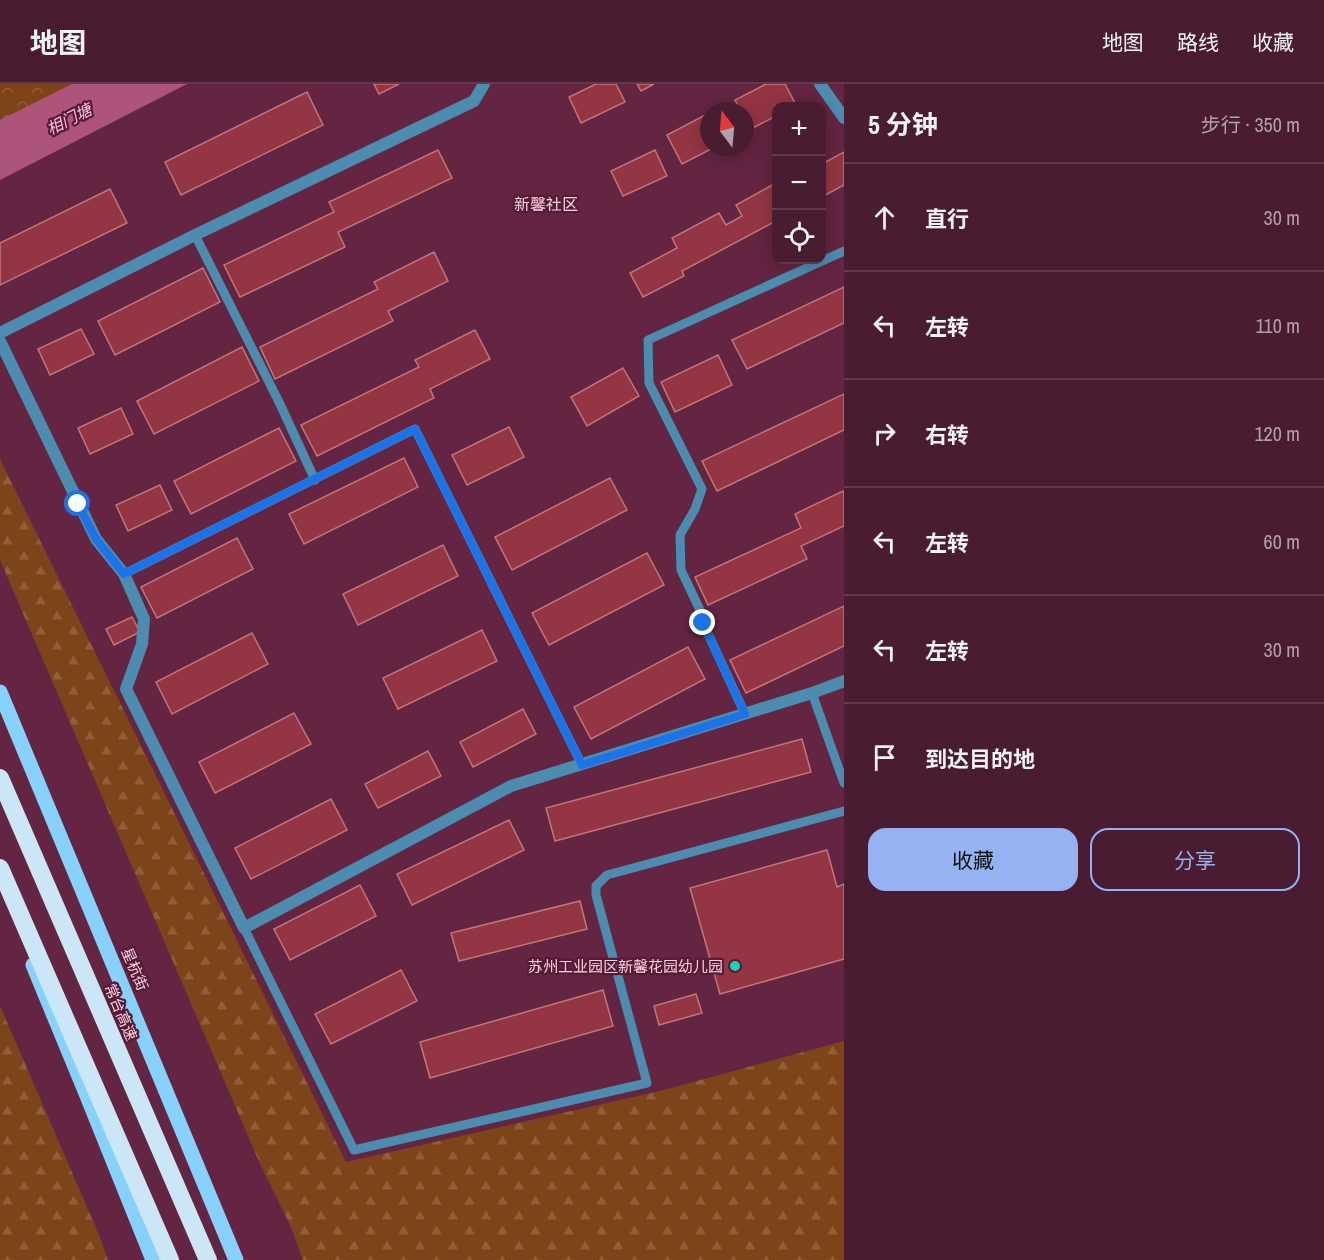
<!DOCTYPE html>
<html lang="zh">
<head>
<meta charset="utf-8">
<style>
  :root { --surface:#4a1c31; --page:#512539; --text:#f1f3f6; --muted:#b2a1ab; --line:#613a4d; --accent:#95b2f1 }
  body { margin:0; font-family:"Archivo Narrow","Noto Sans SC",sans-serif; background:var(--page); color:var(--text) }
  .controls { position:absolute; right:18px; top:18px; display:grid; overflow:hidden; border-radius:12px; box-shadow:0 3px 15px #0003 }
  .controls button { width:54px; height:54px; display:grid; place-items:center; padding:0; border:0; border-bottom:2px solid var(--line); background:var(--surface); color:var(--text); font:30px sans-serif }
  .compass { position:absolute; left:700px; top:18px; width:54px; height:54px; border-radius:50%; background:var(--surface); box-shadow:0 3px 15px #0003; rotate:344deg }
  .stop { position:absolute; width:18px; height:18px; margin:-14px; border:4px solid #1a73e8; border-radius:50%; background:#fff }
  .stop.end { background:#1a73e8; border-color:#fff; box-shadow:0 2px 6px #0008 }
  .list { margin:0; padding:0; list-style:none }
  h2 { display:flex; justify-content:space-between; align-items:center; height:78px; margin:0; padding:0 24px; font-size:26px }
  h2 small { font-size:20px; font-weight:400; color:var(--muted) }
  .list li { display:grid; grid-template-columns:39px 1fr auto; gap:18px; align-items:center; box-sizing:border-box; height:108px; padding:0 24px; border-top:2px solid var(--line) }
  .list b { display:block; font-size:22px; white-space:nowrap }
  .list em { font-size:20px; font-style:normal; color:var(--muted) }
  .actions { display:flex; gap:12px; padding:18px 24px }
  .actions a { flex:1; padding:14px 0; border:2px solid var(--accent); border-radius:18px; text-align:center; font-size:21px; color:var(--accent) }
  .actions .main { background:var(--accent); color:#111 }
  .icon { flex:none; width:33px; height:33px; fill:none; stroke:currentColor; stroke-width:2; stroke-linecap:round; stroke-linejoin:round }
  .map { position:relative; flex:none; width:844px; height:1176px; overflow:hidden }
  header { display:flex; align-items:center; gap:36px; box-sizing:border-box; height:84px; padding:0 30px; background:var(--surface); border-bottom:2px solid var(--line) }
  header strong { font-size:28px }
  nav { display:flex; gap:33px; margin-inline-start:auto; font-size:21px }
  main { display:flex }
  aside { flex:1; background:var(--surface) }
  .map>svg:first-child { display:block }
</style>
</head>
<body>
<header>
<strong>地图</strong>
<nav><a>地图</a><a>路线</a><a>收藏</a></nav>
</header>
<main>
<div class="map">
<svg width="844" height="1176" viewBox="0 0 844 1176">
  <defs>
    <pattern id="forest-firs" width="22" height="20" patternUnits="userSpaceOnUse" patternTransform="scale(1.5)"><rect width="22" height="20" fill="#7c4418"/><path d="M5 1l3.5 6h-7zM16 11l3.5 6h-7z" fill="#905e39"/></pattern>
    <pattern id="park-crowns" width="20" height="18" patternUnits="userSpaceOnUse" patternTransform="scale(1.5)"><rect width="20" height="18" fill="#7c4418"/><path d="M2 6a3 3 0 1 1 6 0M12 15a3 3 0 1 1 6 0" fill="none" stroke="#905e39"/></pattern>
  </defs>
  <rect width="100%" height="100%" fill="#632541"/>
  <g fill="url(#forest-firs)">
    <path d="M0 375 346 1078 660 1007 844 957V1176H303L291 1143 261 1082 0 476Z"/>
    <path d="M0 922 100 1153 108 1176H0Z"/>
  </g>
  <path fill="url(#park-crowns)" d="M0 0H73L0 37Z"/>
  <path fill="#ae537b" d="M72 0H187L0 96V36Z"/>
  <g fill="#933543" stroke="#c2757c" stroke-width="1.5">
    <path d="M374 0H399L379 10Z"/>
    <path d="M596 0H616L625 18 581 39 569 13Z"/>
    <path d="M637 0H654L641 7Z"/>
    <path d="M766 0H785L796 21 776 22V32L745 48V27H741L735 16Z"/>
    <path d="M307 8 323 41 181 111 165 78Z"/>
    <path d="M709 29V63H715L682 80 667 51Z"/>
    <path d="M438 66 452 94 338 148 345 163 240 213 224 181 334 128 329 118Z"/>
    <path d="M655 66 667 92 623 112 611 87Z"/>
    <path d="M844 68V101L822 113V80Z"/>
    <path d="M776 99V137L682 187 684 192 643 213 630 189 677 164 672 154 719 129 726 141 742 132 736 121Z"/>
    <path d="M110 105 127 139 0 201V159Z"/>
    <path d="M434 168 448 197 388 227 393 237 275 295 260 263 378 205 374 198Z"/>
    <path d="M203 184 220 218 115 271 98 237Z"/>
    <path d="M844 203V239L747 285 732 256Z"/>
    <path d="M81 245 94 270 50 291 38 265Z"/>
    <path d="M475 246 490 275 430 305 434 314 317 372 301 341 419 283 415 276Z"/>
    <path d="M242 263 259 297 154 350 137 317Z"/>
    <path d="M718 271 732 301 675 328 661 298Z"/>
    <path d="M623 284 639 312 587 342 571 313Z"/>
    <path d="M844 310V346L717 407 702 377Z"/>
    <path d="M121 324 133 350 90 370 78 344Z"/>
    <path d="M509 343 524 373 467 401 452 371Z"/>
    <path d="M279 344 296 377 191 430 174 397Z"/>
    <path d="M404 374 418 403 304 460 289 430Z"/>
    <path d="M610 394 627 426 512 486 495 453Z"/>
    <path d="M160 401 172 426 128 447 116 421Z"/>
    <path d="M843 407 844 410V442L801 462 807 475 708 521 695 493 801 444 795 430Z"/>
    <path d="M237 454 253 485 157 534 141 503Z"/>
    <path d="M443 461 458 492 358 541 343 510Z"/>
    <path d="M647 469 664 501 549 561 532 529Z"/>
    <path d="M844 522V562L746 609 730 576Z"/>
    <path d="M132 533 140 548 114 561 106 545Z"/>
    <path d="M482 546 497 577 398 625 383 594Z"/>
    <path d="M252 549 268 580 172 630 156 598Z"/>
    <path d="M688 563 705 595 591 655 574 623Z"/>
    <path d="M523 625 536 650 473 683 460 658Z"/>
    <path d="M294 629 311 660 215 709 199 678Z"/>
    <path d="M802 655 811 688 555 757 546 724Z"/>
    <path d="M428 667 441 692 378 724 365 700Z"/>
    <path d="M331 715 347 746 251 795 235 764Z"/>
    <path d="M509 736 524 766 412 821 397 790Z"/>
    <path d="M827 766 837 803 844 800V875L720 910 690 804Z"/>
    <path d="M360 801 376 832 290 876 274 845Z"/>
    <path d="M580 817 587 845 459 877 451 849Z"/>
    <path d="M401 886 417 917 331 960 315 930Z"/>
    <path d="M603 906 613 942 430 994 420 958Z"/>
    <path d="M696 910 702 929 659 941 654 922Z"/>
  </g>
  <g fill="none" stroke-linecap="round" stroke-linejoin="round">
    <g stroke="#4c8cae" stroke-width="9">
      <path d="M195 151 280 320 315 396"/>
      <path d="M124 490 415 345 582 681"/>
      <path d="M812 609 844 699"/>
      <path d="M745 630 703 539 700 526 681 486 680 451 695 425 702 405 649 299 648 256 844 167"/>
      <path d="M244 844 354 1066 647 999 596 811V802L607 791 844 727"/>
    </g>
    <g stroke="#4c8cae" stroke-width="12">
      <path d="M820 0 844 34"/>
      <path d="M0 249 195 151 474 17 484 0"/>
      <path d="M0 257 96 455 124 490 144 535 142 560 126 605 244 844 511 702 812 609 844 597"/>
    </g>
    <g stroke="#87d2fc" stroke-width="15">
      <path d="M0 608 236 1176"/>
      <path d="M33 881 85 1007 153 1176"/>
    </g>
    <g stroke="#cbe7f7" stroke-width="18">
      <path d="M0 694 208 1176"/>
      <path d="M0 784 170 1176"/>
    </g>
  </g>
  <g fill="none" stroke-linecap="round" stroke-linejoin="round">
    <path stroke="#1a73e8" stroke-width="8" d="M78 420 96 455 124 490 415 345 582 681 745 630 703 539"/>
  </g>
  <circle fill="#1cd5b1" stroke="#571a37" stroke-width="2" cx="735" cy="882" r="6"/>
  <g text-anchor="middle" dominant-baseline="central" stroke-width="4.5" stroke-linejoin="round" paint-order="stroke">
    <g font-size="15" fill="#fbd3e1" stroke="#571a37" text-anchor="end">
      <text x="723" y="882">苏州工业园区新馨花园幼儿园</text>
    </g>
    <g font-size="15" fill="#fbd3e1" stroke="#571a37">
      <text transform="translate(135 885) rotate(67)">星杭街</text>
      <text transform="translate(121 928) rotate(67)">常台高速</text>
    </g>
    <g font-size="16" font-style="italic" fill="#f6c3d5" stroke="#571a37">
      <text transform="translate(69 35) rotate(-27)">相门塘</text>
    </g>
    <g font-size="16" fill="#fbd3e1" stroke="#571a37">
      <text x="546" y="120">新馨社区</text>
    </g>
  </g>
</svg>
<div class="controls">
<button>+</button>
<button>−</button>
<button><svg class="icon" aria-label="locate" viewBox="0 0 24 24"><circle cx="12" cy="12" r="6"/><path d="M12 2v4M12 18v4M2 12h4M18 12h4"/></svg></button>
</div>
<svg class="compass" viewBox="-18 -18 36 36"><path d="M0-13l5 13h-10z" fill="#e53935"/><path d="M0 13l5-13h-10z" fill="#b2a1ab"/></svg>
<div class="stop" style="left:78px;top:420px"></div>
<div class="stop end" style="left:703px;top:539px"></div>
</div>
<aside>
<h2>5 分钟<small>步行 · 350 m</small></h2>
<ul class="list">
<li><svg class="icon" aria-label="ahead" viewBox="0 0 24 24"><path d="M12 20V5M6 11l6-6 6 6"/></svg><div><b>直行</b></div><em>30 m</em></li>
<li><svg class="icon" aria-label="left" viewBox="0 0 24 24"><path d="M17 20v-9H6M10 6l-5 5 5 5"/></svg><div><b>左转</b></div><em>110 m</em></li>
<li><svg class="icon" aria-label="right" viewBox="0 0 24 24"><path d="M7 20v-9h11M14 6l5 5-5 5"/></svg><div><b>右转</b></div><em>120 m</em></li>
<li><svg class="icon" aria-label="left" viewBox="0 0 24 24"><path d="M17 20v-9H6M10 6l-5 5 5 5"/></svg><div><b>左转</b></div><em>60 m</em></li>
<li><svg class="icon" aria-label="left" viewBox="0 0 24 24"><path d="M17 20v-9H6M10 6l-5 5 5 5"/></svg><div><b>左转</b></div><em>30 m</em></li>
<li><svg class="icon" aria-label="arrive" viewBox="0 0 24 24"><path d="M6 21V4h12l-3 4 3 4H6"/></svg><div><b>到达目的地</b></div></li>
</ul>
<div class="actions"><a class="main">收藏</a><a>分享</a></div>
</aside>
</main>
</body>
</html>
